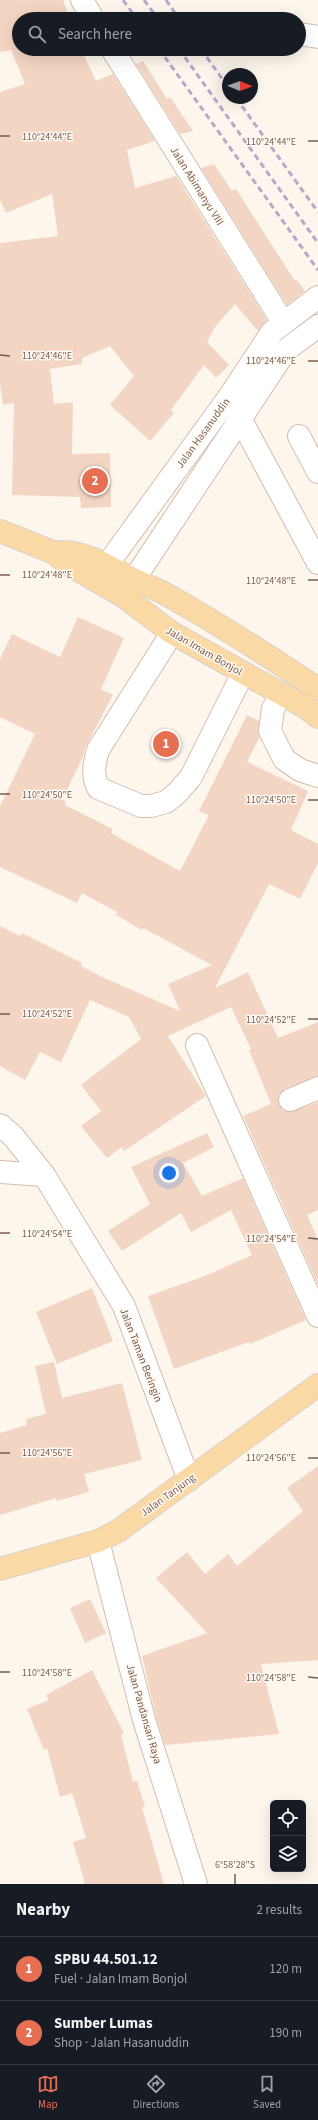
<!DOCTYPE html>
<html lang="en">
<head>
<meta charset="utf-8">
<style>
  :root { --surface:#171b24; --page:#242831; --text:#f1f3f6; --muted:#9ea1a6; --line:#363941; --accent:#e76f51 }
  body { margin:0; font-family:"Source Sans 3",sans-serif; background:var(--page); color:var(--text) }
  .controls { position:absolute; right:12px; bottom:12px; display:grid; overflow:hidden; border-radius:6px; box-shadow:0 4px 16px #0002 }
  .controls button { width:36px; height:36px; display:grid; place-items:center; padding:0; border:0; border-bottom:1px solid var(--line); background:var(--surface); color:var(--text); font:20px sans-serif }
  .compass { position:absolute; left:222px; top:68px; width:36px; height:36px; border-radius:50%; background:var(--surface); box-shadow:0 4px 16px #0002; rotate:91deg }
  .you { position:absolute; left:169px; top:1173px; width:14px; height:14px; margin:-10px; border:3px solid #fff; border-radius:50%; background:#1a73e8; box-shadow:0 0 0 6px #1a73e833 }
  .badge { display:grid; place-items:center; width:26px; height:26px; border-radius:50%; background:var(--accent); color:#fff; font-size:13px; font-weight:700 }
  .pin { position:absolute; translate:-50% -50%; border:2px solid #fff; box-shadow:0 1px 4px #0006 }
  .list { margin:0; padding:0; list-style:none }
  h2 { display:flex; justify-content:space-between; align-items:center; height:52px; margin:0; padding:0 16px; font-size:17px }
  h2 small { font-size:13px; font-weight:400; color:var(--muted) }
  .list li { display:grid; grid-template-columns:26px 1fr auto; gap:12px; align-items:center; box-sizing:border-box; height:64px; padding:0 16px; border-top:1px solid var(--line) }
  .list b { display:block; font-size:15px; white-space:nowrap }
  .list p { margin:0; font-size:13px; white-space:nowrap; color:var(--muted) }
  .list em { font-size:13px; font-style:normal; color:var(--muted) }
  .icon { flex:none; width:22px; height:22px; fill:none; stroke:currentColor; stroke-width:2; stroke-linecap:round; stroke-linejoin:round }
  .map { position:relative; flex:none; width:318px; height:1884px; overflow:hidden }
  .search { position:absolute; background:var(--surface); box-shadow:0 4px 16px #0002; left:12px; right:12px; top:12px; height:44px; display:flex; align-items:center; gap:10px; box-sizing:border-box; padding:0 14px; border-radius:22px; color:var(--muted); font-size:15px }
  .sheet { height:180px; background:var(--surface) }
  nav { display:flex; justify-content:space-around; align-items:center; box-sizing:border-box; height:56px; border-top:1px solid var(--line); background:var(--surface); font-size:11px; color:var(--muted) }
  nav a { display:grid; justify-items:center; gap:2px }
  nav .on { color:var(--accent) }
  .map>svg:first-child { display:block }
</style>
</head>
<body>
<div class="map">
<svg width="318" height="1884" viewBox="0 0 318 1884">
  <rect width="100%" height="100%" fill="#fdf6ec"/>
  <g fill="#f3d5c3">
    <path d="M0 0H63L70 19H19V49H81L96 81 113 74 155 141 127 150 135 188 176 176 267 320 258 331 235 304 215 327 207 342 229 365 216 378 204 365 171 410 174 413 150 441 110 405 134 376 110 346 82 358V364L50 369 54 404 73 402 72 454 110 453 111 507 81 508 80 497 12 495 14 403 3 405 0 383V243L58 236 52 194 6 213 0 200V92L25 84 11 50 0 52Z"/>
    <path d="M143 61 167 99 170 97 193 131 180 134 136 64Z"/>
    <path d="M214 164 232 191 236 189 295 281 297 280 305 291 287 305 201 168Z"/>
    <path d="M78 617 124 638 101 689 113 695 86 746 83 757 62 800 66 802 65 805 113 829 111 833 180 871 209 815 199 811 247 715 259 721V738L247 762 308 791 291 830 318 844V863L300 899 269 884 215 988 248 972 278 1038 318 1022V1076L285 1089 280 1093 278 1099 282 1110 289 1112 318 1102V1210L307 1215 318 1240V1285L243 1116 271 1104 249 1050 251 1049 231 1007 168 1036 206 1096 124 1151 122 1147 107 1158 81 1126 101 1111 81 1085 141 1039 129 1017 90 1000 61 1062 40 1052 25 1080 0 1066V926L20 936 22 933 82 963 81 966 102 977 180 1011 168 984 212 965 143 928 142 930 116 915 117 912 82 893 77 903 0 867V806L35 734 0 717V659L12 634 60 657Z"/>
    <path d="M207 1133 214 1147 183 1163 202 1196 243 1178 306 1320 250 1344 249 1342 174 1369 148 1296 205 1276 252 1255 231 1210 191 1232 181 1213 122 1251 108 1231 150 1204 131 1167Z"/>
    <path d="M92 1288 113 1341 57 1364 36 1312Z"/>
    <path d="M54 1362 62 1398 122 1383 142 1460 84 1474 89 1492 57 1501 56 1498 0 1515V1433L27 1425 26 1419 46 1414 35 1366Z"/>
    <path d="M318 1466V1660L261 1664 279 1734 165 1745 156 1717 142 1656 207 1633 156 1578 187 1552 205 1574 228 1554 237 1566 303 1511 287 1488Z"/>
    <path d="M90 1599 106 1633 85 1643 70 1608Z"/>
    <path d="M92 1670 124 1733 121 1735 133 1782 137 1781 145 1807 142 1808 164 1884H85L73 1842 86 1838 72 1793 60 1797 47 1748 44 1750 27 1709 49 1700 46 1695Z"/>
  </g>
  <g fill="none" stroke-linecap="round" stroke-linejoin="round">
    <g stroke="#d1beb0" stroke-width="24">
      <g id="minor">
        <path d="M82 0 93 19"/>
        <path d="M299 34 318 37"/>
        <path d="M112 49 283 322"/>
        <path d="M234 407 318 563"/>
        <path d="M299 436 318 472"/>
        <path d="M98 581 107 565 229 397 272 332 318 297"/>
        <path d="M123 596 286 350 318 326"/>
        <path d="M172 633 98 750C94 764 92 775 98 788L141 806H151L166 802 177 793 191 777 243 673"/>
        <path d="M281 693 273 709 270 731 284 759 300 770 318 776"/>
        <path d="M197 1045 318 1316"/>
        <path d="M290 1100 318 1088"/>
        <path d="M0 1125 13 1136 44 1175 124 1306 189 1480"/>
        <path d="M0 1172 44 1175"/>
        <path d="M98 1541 144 1720 196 1884"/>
      </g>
    </g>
    <g stroke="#dad1cd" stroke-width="24">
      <g id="major">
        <path d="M0 531 55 553 66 563 123 596 172 633 305 707 318 717"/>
        <path d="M60 552C86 551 110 568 133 579 145 585 157 589 169 596 219 624 270 657 318 689"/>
        <path d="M0 1569 98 1541 118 1531 318 1385"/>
      </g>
    </g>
    <use href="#minor" stroke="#fff" stroke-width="22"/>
    <use href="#major" stroke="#fbd9a5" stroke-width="22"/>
    <g stroke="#b9a8c9" stroke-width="3" stroke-dasharray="6 4" stroke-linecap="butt">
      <path d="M123 0 137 19"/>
      <path d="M144 0 158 19"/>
      <path d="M166 0 179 19"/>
      <path d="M159 49 318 270"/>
      <path d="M179 49 318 243"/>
      <path d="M201 49 228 87"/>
      <path d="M236 98 318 212"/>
    </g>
  </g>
  <path fill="none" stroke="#7a5c4d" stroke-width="1.5" d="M0 136H10M308 141H318M0 355 10 356M308 361H318M0 575H10M308 580H318M0 794H10M308 800H318M0 1014H10M308 1019H318M0 1233H10M308 1238 318 1239M0 1453H10M308 1458H318M0 1672H10M308 1677 318 1678M235 1884V1874"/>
  <g text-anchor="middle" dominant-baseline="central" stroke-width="3" stroke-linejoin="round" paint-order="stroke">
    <g font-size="11" fill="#7a5c4d" stroke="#fffaf3">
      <text transform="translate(197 186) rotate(58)">Jalan Abimanyu VIII</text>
      <text transform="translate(203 433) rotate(-54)">Jalan Hasanuddin</text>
      <text transform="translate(204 651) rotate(30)">Jalan Imam Bonjol</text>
      <text transform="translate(141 1355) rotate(69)">Jalan Taman Beringin</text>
      <text transform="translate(168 1495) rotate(-36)">Jalan Tanjung</text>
      <text transform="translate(144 1714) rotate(74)">Jalan Pandansari Raya</text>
    </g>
  </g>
  <g font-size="10" text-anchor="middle" fill="#7a5c4d" stroke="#fffaf3" stroke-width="3" stroke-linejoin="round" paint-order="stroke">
    <text x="47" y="140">110°24'44"E</text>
    <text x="271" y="145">110°24'44"E</text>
    <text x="47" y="359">110°24'46"E</text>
    <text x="271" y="364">110°24'46"E</text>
    <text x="47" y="578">110°24'48"E</text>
    <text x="271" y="584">110°24'48"E</text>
    <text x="47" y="798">110°24'50"E</text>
    <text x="271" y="803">110°24'50"E</text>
    <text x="47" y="1017">110°24'52"E</text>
    <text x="271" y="1023">110°24'52"E</text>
    <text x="47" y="1237">110°24'54"E</text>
    <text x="271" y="1242">110°24'54"E</text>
    <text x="47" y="1456">110°24'56"E</text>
    <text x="271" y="1461">110°24'56"E</text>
    <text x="47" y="1676">110°24'58"E</text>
    <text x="271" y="1681">110°24'58"E</text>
    <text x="235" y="1868">6°58'28"S</text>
  </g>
</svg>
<div class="controls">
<button><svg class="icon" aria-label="locate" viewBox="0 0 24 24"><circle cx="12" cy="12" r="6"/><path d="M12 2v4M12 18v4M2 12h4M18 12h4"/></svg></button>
<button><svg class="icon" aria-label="layers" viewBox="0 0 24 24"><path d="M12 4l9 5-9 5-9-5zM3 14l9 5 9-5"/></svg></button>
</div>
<svg class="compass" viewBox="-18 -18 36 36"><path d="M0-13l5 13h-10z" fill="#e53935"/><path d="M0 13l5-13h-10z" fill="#9ea1a6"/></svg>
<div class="you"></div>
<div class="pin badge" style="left:166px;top:744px">1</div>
<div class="pin badge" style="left:95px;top:481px">2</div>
<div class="search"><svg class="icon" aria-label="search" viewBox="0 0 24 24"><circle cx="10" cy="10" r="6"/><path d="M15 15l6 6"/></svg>Search here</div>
</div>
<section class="sheet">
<h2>Nearby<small>2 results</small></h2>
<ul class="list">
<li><span class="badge">1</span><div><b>SPBU 44.501.12</b><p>Fuel · Jalan Imam Bonjol</p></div><em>120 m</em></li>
<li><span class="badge">2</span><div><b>Sumber Lumas</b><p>Shop · Jalan Hasanuddin</p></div><em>190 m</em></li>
</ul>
</section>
<nav>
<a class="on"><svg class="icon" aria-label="map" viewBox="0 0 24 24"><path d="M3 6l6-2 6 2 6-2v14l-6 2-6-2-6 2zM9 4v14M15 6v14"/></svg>Map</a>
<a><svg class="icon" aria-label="directions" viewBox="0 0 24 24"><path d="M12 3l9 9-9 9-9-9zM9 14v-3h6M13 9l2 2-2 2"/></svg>Directions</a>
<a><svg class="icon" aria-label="saved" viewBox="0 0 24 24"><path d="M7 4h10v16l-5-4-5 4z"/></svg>Saved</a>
</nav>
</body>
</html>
